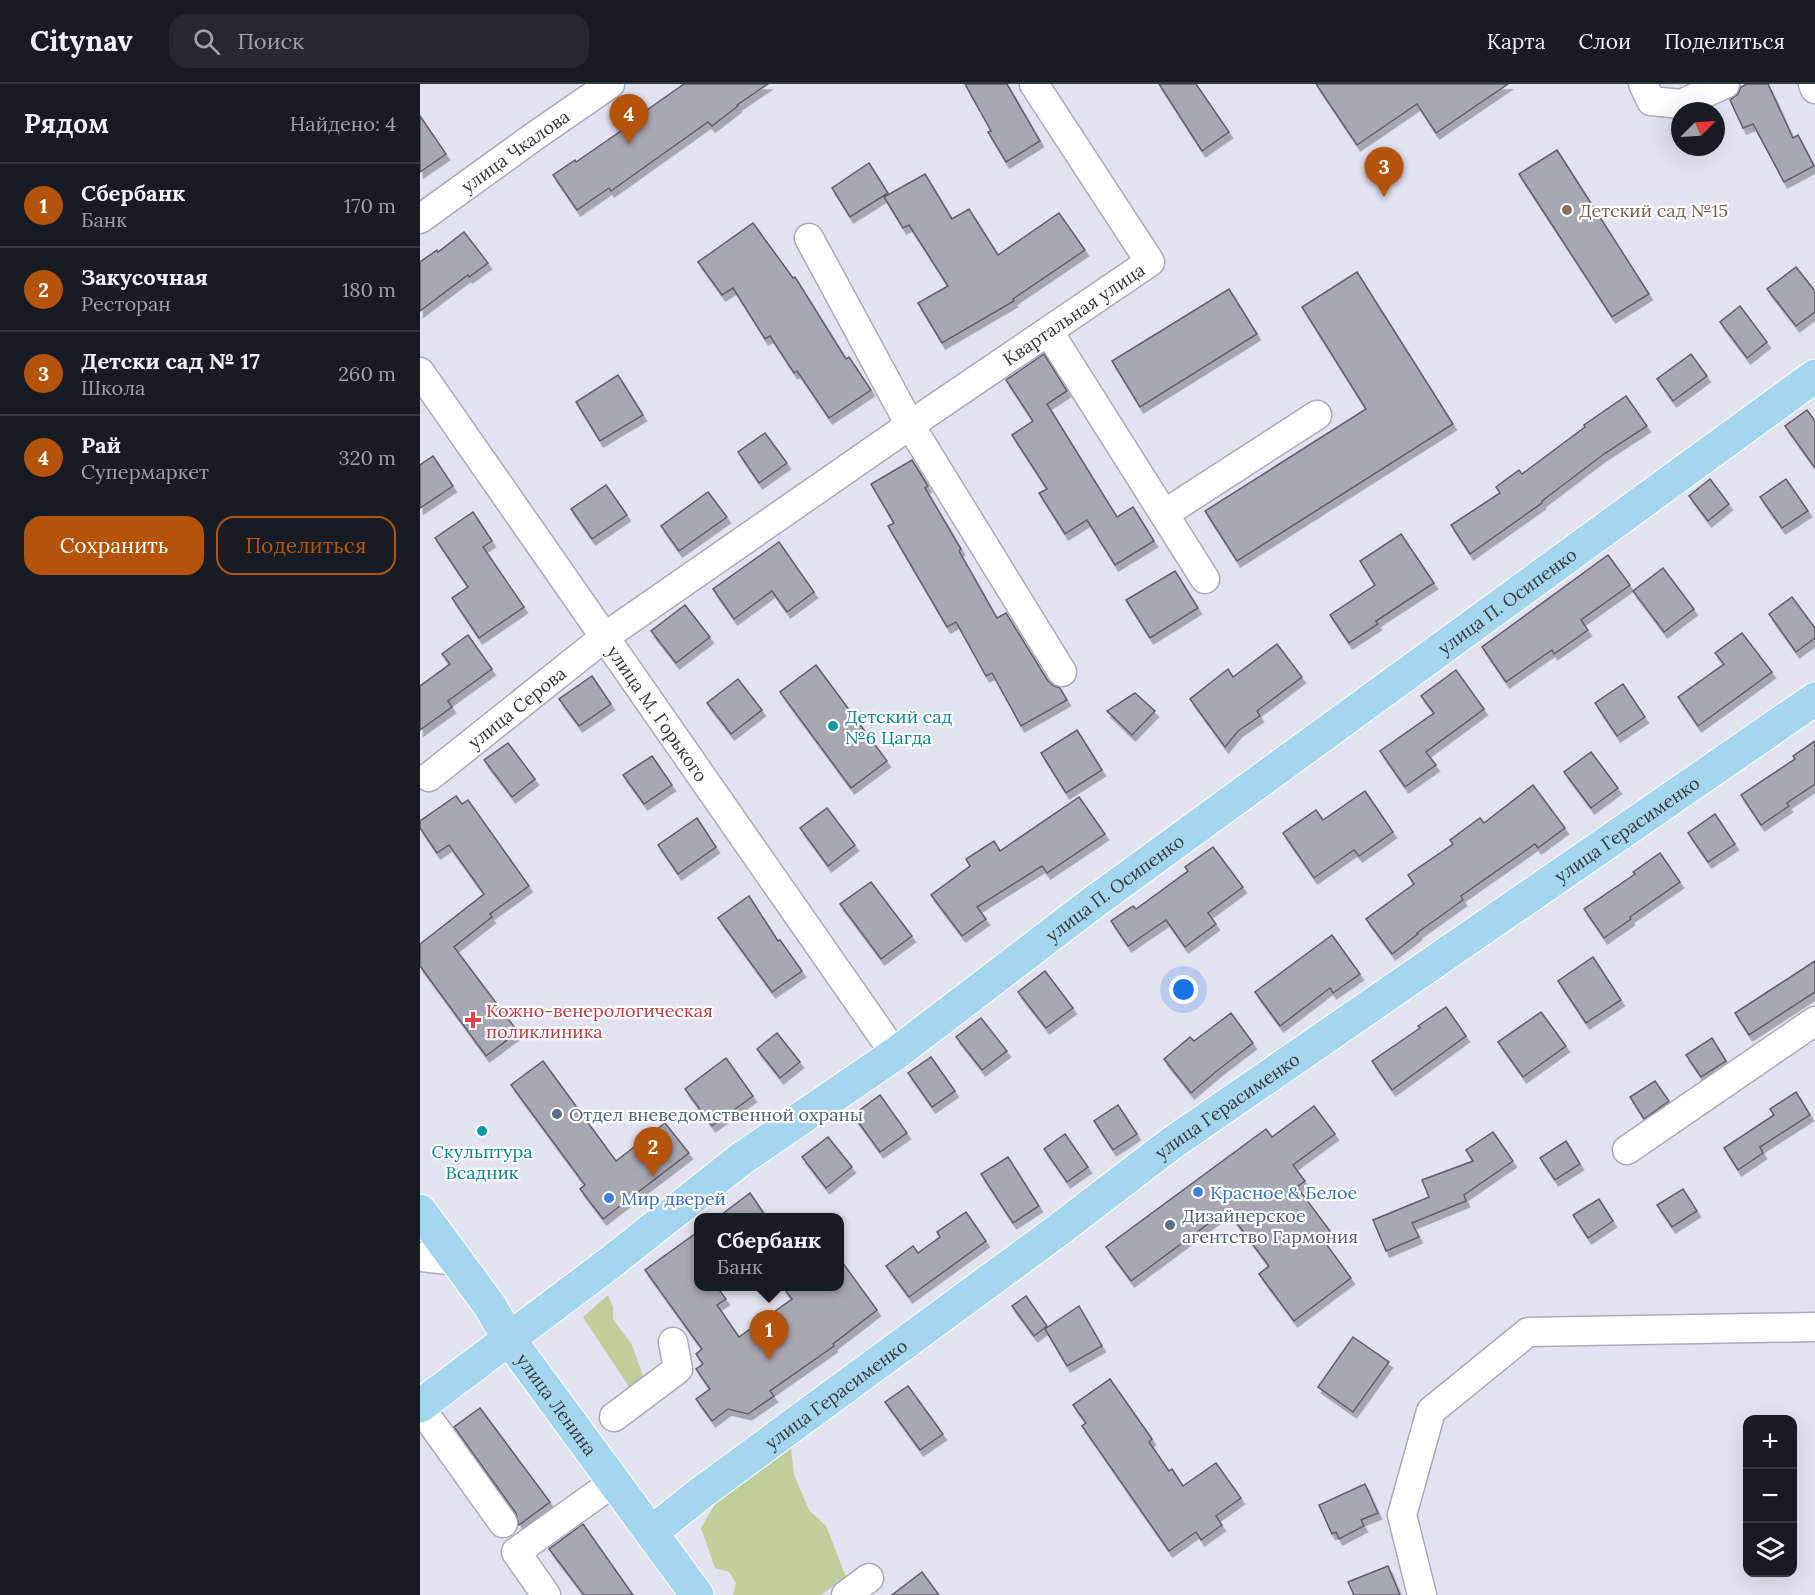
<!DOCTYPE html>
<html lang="ru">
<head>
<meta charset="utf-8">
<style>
  :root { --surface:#171b24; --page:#242831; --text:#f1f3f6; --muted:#9ea1a6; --line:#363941; --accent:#b45309 }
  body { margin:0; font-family:Lora,serif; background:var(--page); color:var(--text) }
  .controls { position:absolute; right:18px; bottom:18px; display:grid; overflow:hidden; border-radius:12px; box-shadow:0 6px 24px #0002 }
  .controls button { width:54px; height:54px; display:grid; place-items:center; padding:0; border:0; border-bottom:2px solid var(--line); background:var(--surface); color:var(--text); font:30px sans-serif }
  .compass { position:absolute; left:1251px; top:18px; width:54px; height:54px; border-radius:50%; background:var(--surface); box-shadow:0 6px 24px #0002; rotate:66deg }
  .you { position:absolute; left:764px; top:906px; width:21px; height:21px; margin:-15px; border:4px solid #fff; border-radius:50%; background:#1a73e8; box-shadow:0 0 0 9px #1a73e833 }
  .badge { display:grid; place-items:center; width:39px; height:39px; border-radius:50%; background:var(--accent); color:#fff; font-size:20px; font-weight:700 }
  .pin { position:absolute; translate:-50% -50px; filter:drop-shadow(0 2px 3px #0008) }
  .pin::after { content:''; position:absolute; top:32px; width:21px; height:18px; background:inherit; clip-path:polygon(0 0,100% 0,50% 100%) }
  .popup { position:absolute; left:274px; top:1129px; width:150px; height:78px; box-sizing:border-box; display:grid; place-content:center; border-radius:12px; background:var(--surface); filter:drop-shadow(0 2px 4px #0005); font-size:20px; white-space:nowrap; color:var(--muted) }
  .popup b { font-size:22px; color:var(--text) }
  .popup::after { content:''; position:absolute; left:50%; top:100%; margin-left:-12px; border:12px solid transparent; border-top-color:var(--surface) }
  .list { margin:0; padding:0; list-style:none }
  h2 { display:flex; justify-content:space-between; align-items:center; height:78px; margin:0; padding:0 24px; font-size:26px }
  h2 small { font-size:20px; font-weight:400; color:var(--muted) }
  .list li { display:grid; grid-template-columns:39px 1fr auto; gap:18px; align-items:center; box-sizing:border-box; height:84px; padding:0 24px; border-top:2px solid var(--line) }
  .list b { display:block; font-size:22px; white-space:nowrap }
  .list p { margin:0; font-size:20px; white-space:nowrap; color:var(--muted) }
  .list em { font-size:20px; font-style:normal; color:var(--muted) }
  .actions { display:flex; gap:12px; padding:18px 24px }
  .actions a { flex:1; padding:14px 0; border:2px solid var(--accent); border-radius:18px; text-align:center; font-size:21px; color:var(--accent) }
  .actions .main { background:var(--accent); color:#fff }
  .icon { flex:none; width:33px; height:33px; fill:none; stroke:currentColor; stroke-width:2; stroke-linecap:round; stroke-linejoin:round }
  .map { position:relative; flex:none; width:1395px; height:1511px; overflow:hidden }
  header { display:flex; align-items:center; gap:36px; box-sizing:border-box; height:84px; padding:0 30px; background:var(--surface); border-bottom:2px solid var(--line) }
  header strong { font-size:28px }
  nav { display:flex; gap:33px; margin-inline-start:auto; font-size:21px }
  .search { width:420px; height:54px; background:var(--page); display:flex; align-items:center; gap:15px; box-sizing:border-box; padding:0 21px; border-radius:18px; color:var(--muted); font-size:22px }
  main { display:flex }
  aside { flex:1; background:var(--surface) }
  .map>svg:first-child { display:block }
</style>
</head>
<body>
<header>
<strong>Citynav</strong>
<div class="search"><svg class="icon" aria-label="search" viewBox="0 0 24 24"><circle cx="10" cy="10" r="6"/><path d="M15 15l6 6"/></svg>Поиск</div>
<nav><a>Карта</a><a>Слои</a><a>Поделиться</a></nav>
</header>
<main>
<aside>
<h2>Рядом<small>Найдено: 4</small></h2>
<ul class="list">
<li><span class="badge">1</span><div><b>Сбербанк</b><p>Банк</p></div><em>170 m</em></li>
<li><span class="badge">2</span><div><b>Закусoчная</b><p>Ресторан</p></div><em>180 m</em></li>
<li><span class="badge">3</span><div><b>Детски сад № 17</b><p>Школа</p></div><em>260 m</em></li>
<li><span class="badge">4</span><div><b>Рай</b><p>Супермаркет</p></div><em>320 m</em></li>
</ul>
<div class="actions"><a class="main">Сохранить</a><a>Поделиться</a></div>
</aside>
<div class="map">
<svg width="1395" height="1511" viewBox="0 0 1395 1511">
  <defs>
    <filter id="shadow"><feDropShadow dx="3.5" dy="6" stdDeviation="0" flood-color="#0004"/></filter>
  </defs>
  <rect width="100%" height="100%" fill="#e3e2f0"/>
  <g fill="#bfce9a">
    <path d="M188 1211 193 1223V1235L212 1261 224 1295 213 1309 163 1233Z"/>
    <path d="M371 1364 374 1391 389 1426 406 1442 426 1493 401 1511H313L316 1499 309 1488 295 1484 281 1444 299 1413Z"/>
  </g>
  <g fill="#a8a7b4" stroke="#605e6b" stroke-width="1.5" filter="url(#shadow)">
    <path d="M264 0H348L317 21 318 22 292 42 288 38 191 107 189 104 157 126 133 91 155 76 156 78 221 33 220 31Z"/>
    <path d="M545 0H587L620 57 586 78 568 48 571 47Z"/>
    <path d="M739 0H776L809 48 782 67Z"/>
    <path d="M896 0H1088L1016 49 997 20 937 61Z"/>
    <path d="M1327 0H1348L1373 54 1378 51 1394 82 1364 98 1333 40 1323 44 1310 16 1318 10 1321 3Z"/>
    <path d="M0 32 26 70 0 88Z"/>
    <path d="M1137 66 1229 210 1192 233 1099 90Z"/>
    <path d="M449 79 468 109 430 133 412 104Z"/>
    <path d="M505 90 532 135 549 125 578 171 639 129 665 166 593 215 594 217 522 259 498 219 528 202 489 141 483 144 464 113Z"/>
    <path d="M333 139 373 194 375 193 426 275 429 273 451 306 409 334 377 287 374 289 350 252 345 255 313 204 302 211 278 178Z"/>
    <path d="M44 148 68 179 49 193 48 191 0 227V178L17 166 18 168Z"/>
    <path d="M1376 183 1395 207V228L1376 242 1347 205Z"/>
    <path d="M937 188 1033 340 817 477 785 427 946 325 882 223Z"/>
    <path d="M809 205 837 250 720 323 692 277Z"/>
    <path d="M1320 222 1347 258 1327 274 1300 238Z"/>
    <path d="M624 270 647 307 627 320 697 433 713 423 734 457 695 481 667 436 645 450 619 409 627 405 592 351 613 337 586 296Z"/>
    <path d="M1271 270 1287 292 1253 317 1237 295Z"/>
    <path d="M198 291 223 331 180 357 156 318Z"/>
    <path d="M1206 312 1227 342 1184 370 1122 417V419L1050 470 1031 441 1080 409 1076 403 1099 386 1102 390 1165 343 1164 341Z"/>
    <path d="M1387 326 1395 337V384L1365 342Z"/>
    <path d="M345 349 367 379 339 399 318 368Z"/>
    <path d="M13 372 33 402 0 424V381Z"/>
    <path d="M492 376 508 402 505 404 541 465 539 467 577 534 586 529 628 597 634 602 640 604 647 616 601 642 572 589 566 592 536 538 527 543 468 442 474 439 451 400Z"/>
    <path d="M1290 395 1309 420 1288 437 1269 412Z"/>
    <path d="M1366 395 1388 427 1362 444 1340 413Z"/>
    <path d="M186 401 207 431 172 455 151 425Z"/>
    <path d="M288 408 307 433 259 467 241 442Z"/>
    <path d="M53 428 72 457 63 463 104 523 59 554 32 514 48 503 15 454Z"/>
    <path d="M981 450 1014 499 956 537 958 540 929 559 910 531 955 501 940 477Z"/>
    <path d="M359 458 394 508 367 528 352 507 314 535 293 505Z"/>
    <path d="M1188 471 1210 501 1161 536 1168 546 1134 570 1132 566 1086 598 1062 563Z"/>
    <path d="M1243 484 1274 525 1244 548 1213 507Z"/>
    <path d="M755 487 778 524 730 554 706 516Z"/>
    <path d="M1372 513 1395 544V554L1376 568 1349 530Z"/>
    <path d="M265 521 290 553 256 579 231 547Z"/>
    <path d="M1322 549 1352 588 1278 642 1258 613 1304 580 1295 569Z"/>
    <path d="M48 551 72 585 28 617 32 623 0 646V602L30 580 22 570Z"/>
    <path d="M857 560 882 593 837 627 840 632 818 647 805 663 770 615 808 585 813 593Z"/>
    <path d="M396 581 467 677 431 704 360 608Z"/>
    <path d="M1036 586 1064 625 1006 668 1016 681 985 703 960 667 1014 629 1001 612Z"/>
    <path d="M172 592 191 620 159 642 139 615Z"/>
    <path d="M318 595 342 626 311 650 287 619Z"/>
    <path d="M1203 600 1225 633 1197 652 1175 619Z"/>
    <path d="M715 609 735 627 712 651 687 627Z"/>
    <path d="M657 646 682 686 646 709 621 669Z"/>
    <path d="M1395 657V700L1367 719 1369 722 1341 741 1321 711 1375 675 1373 672Z"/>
    <path d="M88 659 115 695 92 713 64 676Z"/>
    <path d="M1171 668 1198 704 1171 724 1144 688Z"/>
    <path d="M232 672 252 701 224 720 203 691Z"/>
    <path d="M1113 701 1145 744 1118 764 1115 760 1041 812 1043 816 997 849 998 850 972 870 946 835 994 800 988 791 1033 760 1030 756 1060 734 1064 739Z"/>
    <path d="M945 707 973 748 939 772 934 766 894 794 863 749 896 726 903 736Z"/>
    <path d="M36 712 42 720 48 716 109 802 70 830 72 833 34 863 98 948 66 972 0 882V860L64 810 29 761 17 769 0 744V737Z"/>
    <path d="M659 713 685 750 627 789 622 782 557 823 566 835 542 852 511 811 550 782 546 775 574 757 580 767Z"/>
    <path d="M407 724 435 761 408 782 380 744Z"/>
    <path d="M1295 730 1315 760 1288 778 1268 749Z"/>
    <path d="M277 734 296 763 258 790 238 761Z"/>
    <path d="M793 763 823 803 788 829 796 840 765 863 746 836 708 862 691 837 713 822 716 825 768 787 765 783Z"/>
    <path d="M1240 769 1260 798 1210 833 1211 835 1184 854 1164 825 1215 790 1213 788Z"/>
    <path d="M451 798 492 852 461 875 420 820Z"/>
    <path d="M329 812 358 857 360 856 382 887 352 908 298 834Z"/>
    <path d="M912 851 940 890 913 909 910 904 860 942 835 908Z"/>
    <path d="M1173 873 1201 916 1166 939 1138 897Z"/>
    <path d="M1395 877V908L1329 951 1315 929Z"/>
    <path d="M625 887 653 924 626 944 598 908Z"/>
    <path d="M1026 923 1046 952 972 1006 952 977 1000 944 998 942Z"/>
    <path d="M1121 928 1146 962 1103 993 1078 958Z"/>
    <path d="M811 929 833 959 798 986 771 1009 744 975 770 953 774 957Z"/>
    <path d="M561 934 587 967 562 986 536 953Z"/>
    <path d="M357 949 380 978 360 994 337 965Z"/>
    <path d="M1292 954 1306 977 1281 993 1266 971Z"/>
    <path d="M511 973 535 1007 512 1023 488 989Z"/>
    <path d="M306 974 333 1012 292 1042 265 1005Z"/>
    <path d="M123 977 196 1077 245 1039 269 1069 183 1135 160 1105 165 1101 91 1001Z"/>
    <path d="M1235 997 1249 1017 1224 1035 1210 1013Z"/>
    <path d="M1376 1008 1390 1031 1340 1063 1343 1069 1318 1086 1304 1064 1354 1031 1350 1025Z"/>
    <path d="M460 1011 487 1049 460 1068 433 1031Z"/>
    <path d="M698 1021 717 1050 693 1066 674 1037Z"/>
    <path d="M894 1022 915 1050 873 1081 885 1097 877 1103 910 1147 901 1153 931 1194 874 1237 839 1190 849 1182 807 1126 711 1197 686 1163 846 1045 852 1053Z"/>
    <path d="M1073 1048 1093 1077 1044 1111 1046 1117 992 1139 999 1153 966 1167 953 1136 1009 1113 1002 1096 1053 1077 1046 1066Z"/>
    <path d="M645 1050 668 1083 647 1098 624 1065Z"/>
    <path d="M408 1053 432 1083 406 1104 382 1073Z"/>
    <path d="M1146 1057 1160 1080 1135 1096 1120 1074Z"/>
    <path d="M588 1073 619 1122 593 1139 561 1090Z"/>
    <path d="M1263 1105 1277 1127 1252 1143 1237 1121Z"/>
    <path d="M330 1109 347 1134H297Z"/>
    <path d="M1179 1115 1193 1137 1168 1154 1153 1131Z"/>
    <path d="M546 1128 566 1157 489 1213 466 1182 493 1162 498 1169 520 1153 517 1148Z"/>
    <path d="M279 1147V1203H297L306 1215 297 1221 319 1253 372 1215 363 1203H420V1175L457 1226 413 1260 414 1262 350 1307 354 1312 328 1330 308 1325 292 1337 276 1315 290 1305 276 1285 283 1280 276 1270 282 1265 225 1186Z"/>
    <path d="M606 1212 627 1242 614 1252 592 1222Z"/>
    <path d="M659 1222 682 1262 647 1282 625 1245Z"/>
    <path d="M933 1253 969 1278 933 1328 898 1303Z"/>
    <path d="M690 1295 732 1355 729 1358 749 1387 752 1385 763 1402 796 1379 821 1414 796 1432 802 1441 781 1456 776 1448 749 1467 662 1342 666 1339 653 1321Z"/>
    <path d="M488 1302 523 1350 500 1366 465 1318Z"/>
    <path d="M60 1324 130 1418 99 1441 96 1429 34 1343Z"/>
    <path d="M945 1400 958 1429 941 1436 944 1442 919 1455 916 1448 912 1450 899 1421Z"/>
    <path d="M163 1440 213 1511H164L129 1465Z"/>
    <path d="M968 1482 980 1511H934L928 1498Z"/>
    <path d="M502 1488 519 1511H472Z"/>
  </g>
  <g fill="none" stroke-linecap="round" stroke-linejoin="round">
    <g stroke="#abaab8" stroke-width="31">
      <g id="minor">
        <path d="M1223 0 1231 17 1261 20 1305 0"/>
        <path d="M1393 0 1395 5"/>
        <path id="s1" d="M0 135 112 54 190 0"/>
        <path d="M389 154 490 341 642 588"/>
        <path d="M629 248 785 495"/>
        <path id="s2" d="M0 288 475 970"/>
        <path d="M744 430 897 331"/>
        <path id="s3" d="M9 693 186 552 490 341 730 178 614 0"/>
        <path d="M1207 1066 1395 937"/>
        <path d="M0 1173 37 1177"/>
        <path d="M0 1323 83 1439"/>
        <path d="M194 1333 258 1285 253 1258"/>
        <path d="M126 1511 96 1468 194 1398"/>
        <path d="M426 1511 449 1494"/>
        <path d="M1002 1511 982 1431 1011 1327 1108 1248 1395 1243"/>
      </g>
    </g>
    <g stroke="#fff" stroke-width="35">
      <g id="major">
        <path id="s4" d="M0 1127 70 1222 89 1255 277 1511"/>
        <path id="s5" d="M0 1322 191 1178 321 1075 475 970 674 818 1395 292"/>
        <path id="s6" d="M232 1448 281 1409 637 1147 752 1059 1395 615"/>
      </g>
    </g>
    <use href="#minor" stroke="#fff" stroke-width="28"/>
    <use href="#major" stroke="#a5d6f0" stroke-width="33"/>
  </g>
  <circle fill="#8d6e63" stroke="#fff" stroke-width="2" cx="1147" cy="126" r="6"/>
  <g fill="#0f9aa8" stroke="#fff" stroke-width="2">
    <circle cx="413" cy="642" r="6"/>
    <circle cx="62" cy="1047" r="6"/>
  </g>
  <path fill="#e0444e" stroke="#fff" stroke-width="2" d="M50 927h6v6h6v6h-6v6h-6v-6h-6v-6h6z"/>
  <g fill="#5c6f8a" stroke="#fff" stroke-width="2">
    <circle cx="137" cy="1030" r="6"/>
    <circle cx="750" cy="1141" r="6"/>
  </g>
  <g fill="#3f7fe0" stroke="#fff" stroke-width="2">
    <circle cx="778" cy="1108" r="6"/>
    <circle cx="189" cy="1114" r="6"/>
  </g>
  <g text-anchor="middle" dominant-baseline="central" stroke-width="4.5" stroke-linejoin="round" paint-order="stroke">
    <g font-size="18" fill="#39383e" stroke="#fff">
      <text stroke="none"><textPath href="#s1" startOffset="117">улица Чкалова</textPath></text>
      <text stroke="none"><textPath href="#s3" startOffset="794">Квартальная улица</textPath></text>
      <text stroke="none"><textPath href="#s5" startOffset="1353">улица П. Осипенко</textPath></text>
      <text stroke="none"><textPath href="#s3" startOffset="112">улица Серова</textPath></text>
      <text stroke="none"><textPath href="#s2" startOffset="416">улица М. Горького</textPath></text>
      <text stroke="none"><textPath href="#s6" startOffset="1202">улица Герасименко</textPath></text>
      <text stroke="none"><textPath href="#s5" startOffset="867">улица П. Осипенко</textPath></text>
      <text stroke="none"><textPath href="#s6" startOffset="716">улица Герасименко</textPath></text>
      <text stroke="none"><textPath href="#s6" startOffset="230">улица Герасименко</textPath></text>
      <text stroke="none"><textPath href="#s4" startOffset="237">улица Ленина</textPath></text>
    </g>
    <g font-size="18" fill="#785e54" stroke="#fff" text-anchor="start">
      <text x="1159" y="126">Детский сад №15</text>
    </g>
    <g font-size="18" fill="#0d838f" stroke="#fff" text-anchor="start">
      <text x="425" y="632">Детский сад<tspan x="425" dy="21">№6 Цагда</tspan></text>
      <text x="62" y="1067" text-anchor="middle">Скульптура<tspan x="62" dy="21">Всадник</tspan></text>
    </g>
    <g font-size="18" fill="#be3a42" stroke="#fff" text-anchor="start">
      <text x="66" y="926">Кожно-венерологическая<tspan x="66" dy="21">поликлиника</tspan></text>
    </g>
    <g font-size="18" fill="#4e5e75" stroke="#fff" text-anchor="start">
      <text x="149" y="1030">Отдел вневедомственной охраны</text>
      <text x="762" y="1131">Дизайнерское<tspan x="762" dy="21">агентство Гармония</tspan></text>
    </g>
    <g font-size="18" fill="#366cbe" stroke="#fff" text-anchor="start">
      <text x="790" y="1108">Красное &amp; Белое</text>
      <text x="201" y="1114">Мир дверей</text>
    </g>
  </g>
</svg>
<div class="controls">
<button>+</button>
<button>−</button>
<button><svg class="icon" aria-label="layers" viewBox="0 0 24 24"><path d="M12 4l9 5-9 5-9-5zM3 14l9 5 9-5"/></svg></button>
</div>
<svg class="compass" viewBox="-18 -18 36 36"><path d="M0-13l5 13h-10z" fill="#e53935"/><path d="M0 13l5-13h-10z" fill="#9ea1a6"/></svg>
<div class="you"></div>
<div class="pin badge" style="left:349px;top:1276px">1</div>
<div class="popup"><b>Сбербанк</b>Банк</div>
<div class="pin badge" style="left:233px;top:1093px">2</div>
<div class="pin badge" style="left:964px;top:113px">3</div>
<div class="pin badge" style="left:209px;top:60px">4</div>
</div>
</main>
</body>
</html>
